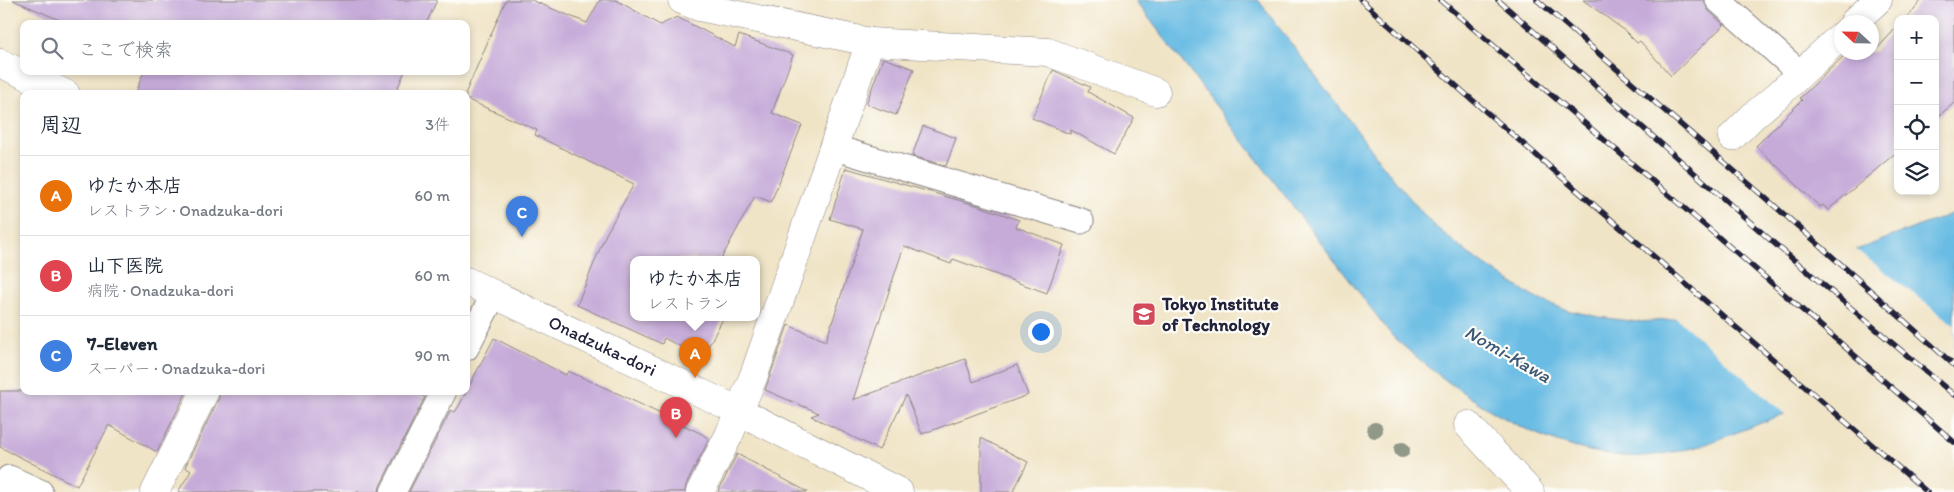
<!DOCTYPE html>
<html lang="ja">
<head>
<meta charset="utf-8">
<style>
  :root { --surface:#fff; --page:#f2f2f3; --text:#1f2937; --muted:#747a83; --line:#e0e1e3; --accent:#d1495b }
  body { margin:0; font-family:Itim,"Klee One",sans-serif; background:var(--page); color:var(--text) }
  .controls { position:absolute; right:15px; top:15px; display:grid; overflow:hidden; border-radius:10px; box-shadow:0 2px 8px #0003 }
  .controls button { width:45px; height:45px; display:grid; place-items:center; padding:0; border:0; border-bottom:1px solid var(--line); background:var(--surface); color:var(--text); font:25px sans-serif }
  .compass { position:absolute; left:1834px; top:15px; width:45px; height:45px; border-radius:50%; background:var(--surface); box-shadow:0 2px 8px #0003; rotate:292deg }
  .you { position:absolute; left:1040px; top:331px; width:18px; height:18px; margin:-12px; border:4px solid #fff; border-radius:50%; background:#1a73e8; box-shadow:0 0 0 8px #1a73e833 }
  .badge { display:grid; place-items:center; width:32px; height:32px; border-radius:50%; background:var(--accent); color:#fff; font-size:16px; font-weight:700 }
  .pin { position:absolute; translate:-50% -41px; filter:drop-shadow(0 1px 2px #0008) }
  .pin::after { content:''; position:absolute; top:26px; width:18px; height:15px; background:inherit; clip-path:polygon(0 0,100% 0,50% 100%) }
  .popup { position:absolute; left:630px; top:256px; width:130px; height:65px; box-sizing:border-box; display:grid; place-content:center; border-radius:10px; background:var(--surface); filter:drop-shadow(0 1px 4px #0005); font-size:16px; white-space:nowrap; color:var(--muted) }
  .popup b { font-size:19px; color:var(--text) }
  .popup::after { content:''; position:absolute; left:50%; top:100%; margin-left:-10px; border:10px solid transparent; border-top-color:var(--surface) }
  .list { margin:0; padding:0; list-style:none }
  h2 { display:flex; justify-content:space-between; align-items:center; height:65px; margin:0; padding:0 20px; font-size:21px }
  h2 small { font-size:16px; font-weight:400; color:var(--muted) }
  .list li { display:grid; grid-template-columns:32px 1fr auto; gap:15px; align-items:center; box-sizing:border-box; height:80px; padding:0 20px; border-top:1px solid var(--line) }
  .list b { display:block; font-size:19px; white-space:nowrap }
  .list p { margin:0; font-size:16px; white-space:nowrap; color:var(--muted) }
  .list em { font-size:16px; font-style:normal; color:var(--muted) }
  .icon { flex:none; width:28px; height:28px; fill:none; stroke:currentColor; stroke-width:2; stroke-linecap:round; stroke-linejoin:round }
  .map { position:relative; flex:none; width:1954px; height:492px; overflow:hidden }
  .search { position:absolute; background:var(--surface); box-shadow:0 2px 8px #0003; left:20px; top:20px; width:450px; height:55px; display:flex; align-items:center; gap:12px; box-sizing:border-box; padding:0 18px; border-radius:10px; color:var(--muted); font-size:19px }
  .panel { position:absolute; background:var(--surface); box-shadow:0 2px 8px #0003; left:20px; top:90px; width:450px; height:305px; border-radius:10px }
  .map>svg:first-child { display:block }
</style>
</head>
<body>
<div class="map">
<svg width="1954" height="492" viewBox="0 0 1954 492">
  <rect width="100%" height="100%" fill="#fdfcf7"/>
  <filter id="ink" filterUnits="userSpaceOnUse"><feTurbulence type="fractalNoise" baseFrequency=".02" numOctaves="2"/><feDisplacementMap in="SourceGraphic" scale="10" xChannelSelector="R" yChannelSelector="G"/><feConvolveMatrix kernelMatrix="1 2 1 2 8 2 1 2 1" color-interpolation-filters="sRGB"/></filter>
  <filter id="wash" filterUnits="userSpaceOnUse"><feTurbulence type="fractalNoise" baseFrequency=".0096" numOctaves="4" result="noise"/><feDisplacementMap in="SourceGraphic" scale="20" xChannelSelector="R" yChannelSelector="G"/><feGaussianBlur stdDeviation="1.12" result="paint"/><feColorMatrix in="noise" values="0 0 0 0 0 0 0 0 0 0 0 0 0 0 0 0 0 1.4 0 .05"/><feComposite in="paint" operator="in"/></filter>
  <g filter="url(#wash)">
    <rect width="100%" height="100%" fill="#f0e4c6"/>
    <path fill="#69bce4" stroke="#466f90" d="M1135 0H1258L1396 182 1432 224 1469 254 1533 297 1566 310 1599 317 1637 322 1671 320 1954 213V349L1701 446C1675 452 1648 458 1622 456 1533 448 1458 394 1393 337Z"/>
    <path fill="#f0e4c6" d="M1854 248 1954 325V351L1787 416 1674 316Z"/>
    <g id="blocks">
      <g fill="#c6abd9">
        <path d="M13 0H437L426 24H69Z"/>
        <path d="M506 0H531L587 23 600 0H616L660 25 677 17 735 47 739 35 793 55 772 113 802 125 771 202 755 196 721 259H634V317H724L702 358 664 338 662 344 577 305 606 234 634 184 535 135 537 130 466 99V94H465Z"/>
        <path d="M1583 0H1704L1708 10 1724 25 1671 76 1640 41 1637 43 1624 30Z"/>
        <path d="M1922 0H1954V103L1935 119V19H1905Z"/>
        <path d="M1898 26V151L1828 210 1823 205 1820 207 1756 146 1802 100 1800 98 1848 52H1874Z"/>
        <path d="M883 58 914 69 896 115 866 104Z"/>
        <path d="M1053 70 1090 87 1088 92 1134 118 1114 154 1071 130 1070 134 1032 118Z"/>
        <path d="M144 71H405L395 94H135Z"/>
        <path d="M923 126 956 138 946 166 912 156Z"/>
        <path d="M846 168 979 206 1019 220 1016 227 1064 245 1047 293 953 259 951 264 904 246 853 400 965 359 973 382 1017 365 1028 395 922 434 906 395 879 450 811 416 819 413 765 390 788 325 826 341 863 229 830 219Z"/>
        <path d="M494 338 566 375 568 371 619 394 702 434 709 439 686 485 685 492H409L451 410 455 412 459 406Z"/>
        <path d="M0 391H187L157 452 109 425 77 486 0 447Z"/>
        <path d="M220 391H411L425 397 380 486 379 492H178L191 471 185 467 219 398Z"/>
        <path d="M981 438 1028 462 1013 492H981Z"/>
        <path d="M737 454 808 492H718Z"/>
      </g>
    </g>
  </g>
  <g filter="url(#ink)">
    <use href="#blocks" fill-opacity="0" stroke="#898380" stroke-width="1"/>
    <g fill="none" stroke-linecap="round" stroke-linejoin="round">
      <g stroke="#898380" stroke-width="27">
        <g id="service">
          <path d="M1718 0 1801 74"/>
          <path d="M832 147 1081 221"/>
          <path d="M466 348 494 294"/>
          <path d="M2 492 9 478 40 492"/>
          <path d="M393 492 444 391"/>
        </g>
      </g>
      <g stroke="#898380" stroke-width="29">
        <g id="minor">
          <path d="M682 0 699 7 870 42"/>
          <path d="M1854 22 1878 0"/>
          <path d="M0 63 66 94"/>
          <path d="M1732 137 1753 116 1778 95 1842 35"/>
          <path id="s1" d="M466 281 739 411 899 492"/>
          <path d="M1468 425 1530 492"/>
          <path d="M155 492 205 391"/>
          <path d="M700 492 729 435 754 375 870 42 1048 52 1156 92"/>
        </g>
      </g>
      <use href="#service" stroke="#fff" stroke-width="25"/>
      <use href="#minor" stroke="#fff" stroke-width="28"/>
      <g stroke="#22223b" stroke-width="5.5">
        <g id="rail">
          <path d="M1361 0 1462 91 1927 492"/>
          <path d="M1440 0 1737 253 1954 442"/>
          <path d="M1498 0 1775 244 1954 395"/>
          <path d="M1537 0 1808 235 1954 365"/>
        </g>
      </g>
      <use href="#rail" stroke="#fdfcf7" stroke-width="4" stroke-dasharray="11" stroke-linecap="butt"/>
    </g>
    <g fill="#909888">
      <circle cx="1375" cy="430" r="8"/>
      <circle cx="1402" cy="450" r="8"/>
    </g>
  </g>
  <defs>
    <g id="university-square" transform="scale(1.25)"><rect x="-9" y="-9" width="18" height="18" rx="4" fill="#d1495b" stroke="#fdfcf7"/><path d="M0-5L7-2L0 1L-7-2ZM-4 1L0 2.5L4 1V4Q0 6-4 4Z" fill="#fff"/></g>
  </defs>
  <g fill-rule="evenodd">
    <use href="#university-square" x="1144" y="314"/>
  </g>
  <g text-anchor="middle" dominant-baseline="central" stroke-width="4.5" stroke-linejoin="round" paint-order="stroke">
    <g font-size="18" font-weight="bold" fill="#22223b" stroke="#fdfcf7" text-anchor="start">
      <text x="1162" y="304">Tokyo Institute<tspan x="1162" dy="21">of Technology</tspan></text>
    </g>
    <g font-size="18" fill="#22223b" stroke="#fdfcf7">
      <text stroke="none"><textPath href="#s1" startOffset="151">Onadzuka-dori</textPath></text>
    </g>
    <g font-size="19" font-style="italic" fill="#3b5876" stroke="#fdfcf7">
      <text transform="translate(1508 354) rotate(30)">Nomi-Kawa</text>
    </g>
  </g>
</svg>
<div class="controls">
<button>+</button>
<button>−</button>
<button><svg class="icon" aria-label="locate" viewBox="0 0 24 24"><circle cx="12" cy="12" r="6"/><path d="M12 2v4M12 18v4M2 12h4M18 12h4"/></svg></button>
<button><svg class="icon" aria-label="layers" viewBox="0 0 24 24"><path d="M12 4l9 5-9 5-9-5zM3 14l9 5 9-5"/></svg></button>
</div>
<svg class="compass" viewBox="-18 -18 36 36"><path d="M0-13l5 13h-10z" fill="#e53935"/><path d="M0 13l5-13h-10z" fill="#747a83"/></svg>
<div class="you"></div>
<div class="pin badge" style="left:695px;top:378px;background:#e8710a">A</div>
<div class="popup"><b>ゆたか本店</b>レストラン</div>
<div class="pin badge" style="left:676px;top:438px;background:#e0444e">B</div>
<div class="pin badge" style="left:522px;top:237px;background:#3f7fe0">C</div>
<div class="search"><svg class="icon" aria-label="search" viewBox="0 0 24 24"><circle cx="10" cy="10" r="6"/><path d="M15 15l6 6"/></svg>ここで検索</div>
<section class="panel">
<h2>周辺<small>3件</small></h2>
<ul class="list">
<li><span class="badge" style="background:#e8710a">A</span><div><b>ゆたか本店</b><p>レストラン · Onadzuka-dori</p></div><em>60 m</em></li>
<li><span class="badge" style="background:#e0444e">B</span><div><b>山下医院</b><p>病院 · Onadzuka-dori</p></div><em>60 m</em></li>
<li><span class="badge" style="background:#3f7fe0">C</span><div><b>7-Eleven</b><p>スーパー · Onadzuka-dori</p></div><em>90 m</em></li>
</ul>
</section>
</div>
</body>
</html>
